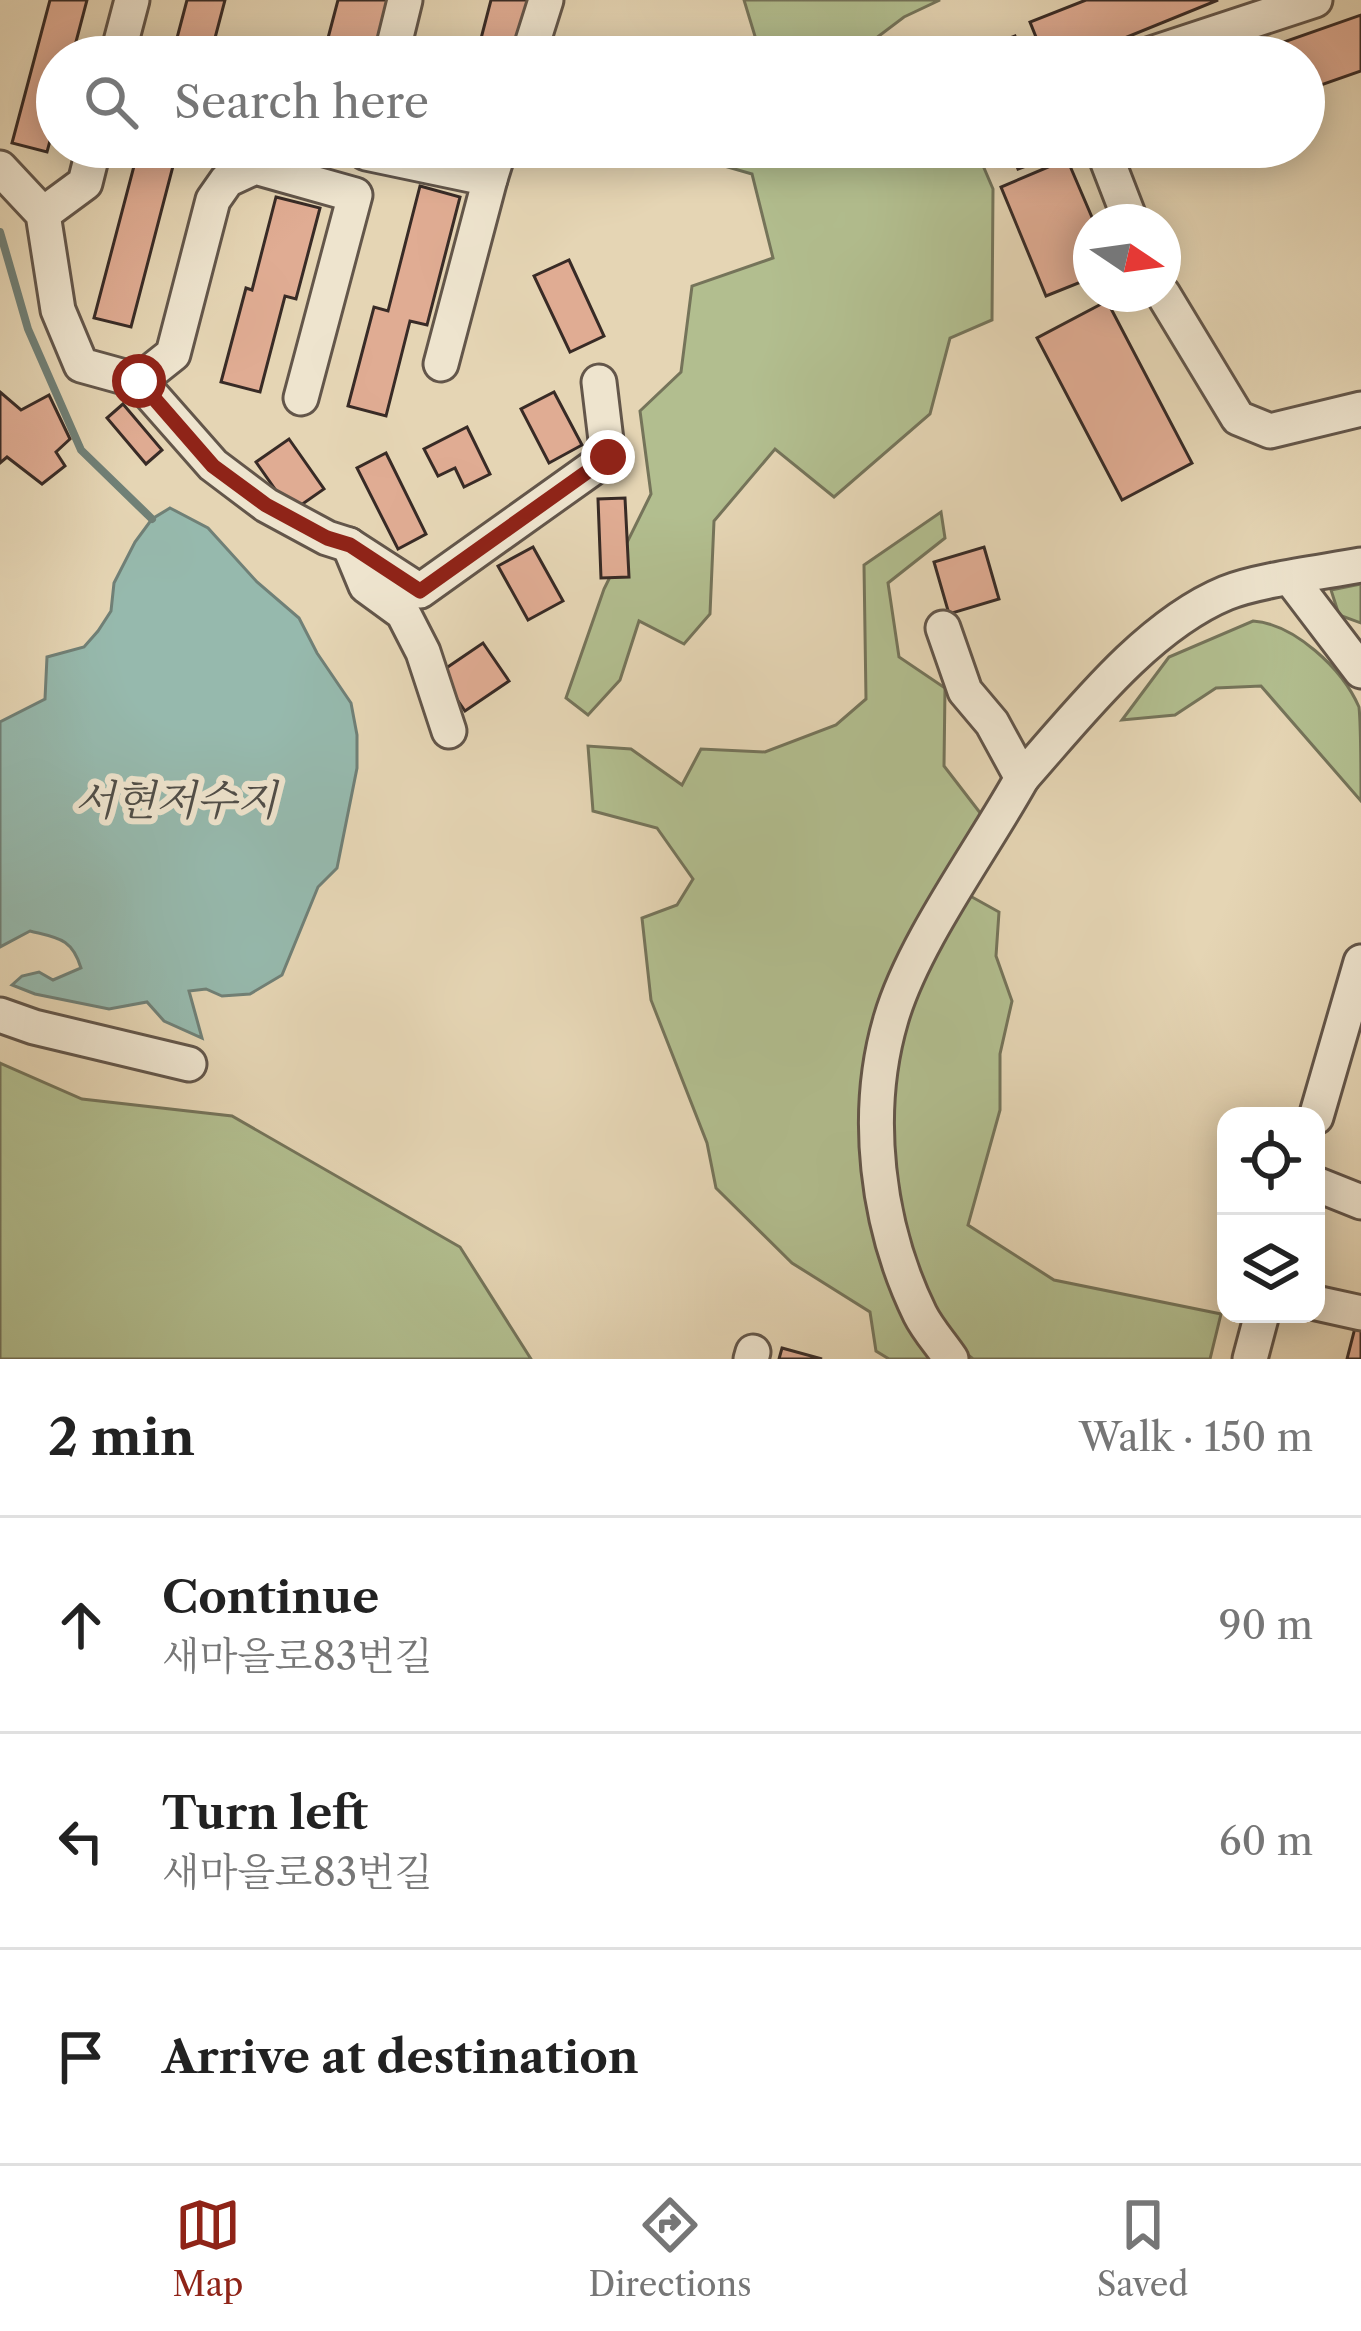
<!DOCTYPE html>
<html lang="en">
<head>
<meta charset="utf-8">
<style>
  :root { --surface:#fff; --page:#f2f2f2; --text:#222; --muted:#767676; --line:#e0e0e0; --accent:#8f2418 }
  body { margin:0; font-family:"Libre Caslon Text","Noto Serif KR",serif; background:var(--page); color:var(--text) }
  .controls { position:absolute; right:36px; bottom:36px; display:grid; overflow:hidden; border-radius:24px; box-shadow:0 6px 30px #0003 }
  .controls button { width:108px; height:108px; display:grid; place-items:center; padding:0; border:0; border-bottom:3px solid var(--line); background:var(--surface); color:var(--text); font:60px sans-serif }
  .compass { position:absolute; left:1073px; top:204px; width:108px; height:108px; border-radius:50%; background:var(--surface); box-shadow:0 6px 30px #0003; rotate:103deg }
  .stop { position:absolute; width:36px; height:36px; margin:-27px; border:9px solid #8f2418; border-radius:50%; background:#fff }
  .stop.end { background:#8f2418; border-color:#fff; box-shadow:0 3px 12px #0008 }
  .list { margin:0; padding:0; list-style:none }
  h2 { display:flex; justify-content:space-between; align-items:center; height:156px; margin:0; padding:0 48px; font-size:51px }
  h2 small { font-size:39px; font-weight:400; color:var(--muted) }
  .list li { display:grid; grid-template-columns:78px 1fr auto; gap:36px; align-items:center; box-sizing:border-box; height:216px; padding:0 48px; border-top:3px solid var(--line) }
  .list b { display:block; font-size:45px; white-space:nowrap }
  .list p { margin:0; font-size:39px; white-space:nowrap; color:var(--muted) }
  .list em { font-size:39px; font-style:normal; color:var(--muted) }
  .icon { flex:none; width:66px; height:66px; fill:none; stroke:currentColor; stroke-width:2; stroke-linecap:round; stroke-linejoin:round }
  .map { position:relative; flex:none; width:1361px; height:1359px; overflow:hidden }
  .search { position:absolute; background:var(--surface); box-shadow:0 6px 30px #0003; left:36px; right:36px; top:36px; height:132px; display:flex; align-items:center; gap:30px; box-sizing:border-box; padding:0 42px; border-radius:66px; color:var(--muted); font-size:45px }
  .sheet { height:804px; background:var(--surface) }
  nav { display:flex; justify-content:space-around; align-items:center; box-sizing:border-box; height:168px; border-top:3px solid var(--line); background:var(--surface); font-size:33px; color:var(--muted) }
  nav a { display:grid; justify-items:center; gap:6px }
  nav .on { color:var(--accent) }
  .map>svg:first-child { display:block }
</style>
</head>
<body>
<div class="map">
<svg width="1361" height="1359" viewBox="0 0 1361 1359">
  <rect width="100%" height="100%" fill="#e5d5b4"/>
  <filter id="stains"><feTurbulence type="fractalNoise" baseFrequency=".00167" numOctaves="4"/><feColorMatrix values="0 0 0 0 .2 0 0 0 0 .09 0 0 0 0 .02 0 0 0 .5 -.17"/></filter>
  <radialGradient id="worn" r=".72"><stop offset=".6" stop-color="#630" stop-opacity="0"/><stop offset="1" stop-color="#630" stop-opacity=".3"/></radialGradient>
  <g fill="#b2be8f" stroke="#75745a" stroke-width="3">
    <path d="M744 0H940L904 17 851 57H696L758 46Z"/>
    <path d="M700 147H975L993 189 992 320 950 338 930 414 834 497 775 449 714 521 710 614 684 644 639 621 620 680 588 715 566 698 604 589 651 494 640 411 681 372 692 286 773 258 752 174 717 164Z"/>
    <path d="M941 512 945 538 888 583 899 657 945 688 944 766 981 814 945 882 999 912 996 956 1012 1001 1000 1054V1110L968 1225 1054 1280 1221 1314 1210 1359H973L960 1348 956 1359H889L876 1351 870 1312 792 1263 716 1188 707 1143 651 1000 642 918 677 905 693 879 657 828 593 811 588 746 631 749 682 785 701 749 765 752 836 725 866 699 864 565Z"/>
    <path d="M1361 584V623L1339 615 1331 590Z"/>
    <path d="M1253 621C1294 624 1342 668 1359 707 1361 726 1361 778 1361 801L1261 686 1216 688 1175 715 1122 720 1169 657Z"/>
    <path d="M0 1063 82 1099 232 1116 460 1247 531 1359H0Z"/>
  </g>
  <path fill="#96b9ad" stroke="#708077" stroke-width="3" d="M170 508 208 528 257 582 299 618 317 653 351 703 357 735V768L337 868 318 887 282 975 250 994 222 996 206 989 189 991 202 1038 164 1021 147 1002 109 1009 35 994 12 985 22 976 39 972 53 980 81 968C72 938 58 938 30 931L0 947V722L45 699 47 657 84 647 98 631 111 611 114 583 135 542 152 519Z"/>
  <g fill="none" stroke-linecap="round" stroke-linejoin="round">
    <path stroke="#708077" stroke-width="8" d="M0 232 28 329 81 450 152 519"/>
  </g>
  <g fill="#e0ac93" stroke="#382b26" stroke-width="3">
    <path d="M50 0H87L72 57H57V115L47 152 12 143Z"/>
    <path d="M187 0H225L210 57H172Z"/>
    <path d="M338 0H394L379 57H323Z"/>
    <path d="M491 0H533L519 57H467L468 52 477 54Z"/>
    <path d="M1086 0H1218L1078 57H1044L1030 22Z"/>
    <path d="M1361 15V71L1304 91V57H1241Z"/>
    <path d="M1015 36 1023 57H974L972 53Z"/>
    <path d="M139 147H178L131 327 94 318Z"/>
    <path d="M283 147H330L324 170 280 158Z"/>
    <path d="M443 147H479L475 163 442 154Z"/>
    <path d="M1009 147H1058L1060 153 1018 169Z"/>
    <path d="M1067 159 1094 222 1091 278 1046 296 1001 187Z"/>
    <path d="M420 186 460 197 427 325 410 321 386 416 348 406 374 307 388 311Z"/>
    <path d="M276 197 320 208 296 299 285 296 260 392 221 382 246 288 252 290Z"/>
    <path d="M569 260 604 336 570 352 534 276Z"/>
    <path d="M1107 301 1192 463 1122 500 1037 338Z"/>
    <path d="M0 392 21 410 49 395 70 439 56 452 65 466 42 484 7 457 0 463Z"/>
    <path d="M554 392 582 445 549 463 521 409Z"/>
    <path d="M123 404 162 450 146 464 107 418Z"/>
    <path d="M467 427 490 474 464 487 455 468 438 476 424 449Z"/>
    <path d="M289 439 324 489 291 512 256 462Z"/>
    <path d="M386 453 426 534 398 549 357 468Z"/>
    <path d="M625 498 629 577 601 578 598 499Z"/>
    <path d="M533 547 563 601 528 620 498 566Z"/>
    <path d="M984 547 999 599 949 614 934 562Z"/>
    <path d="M483 643 509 681 465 711 439 673Z"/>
    <path d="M1356 1324 1361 1325V1359H1347Z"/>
    <path d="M782 1348 822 1359H779Z"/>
  </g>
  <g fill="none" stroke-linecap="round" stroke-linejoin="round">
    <g stroke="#63564a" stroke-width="39">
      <g id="minor">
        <path d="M117 57 132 0"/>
        <path d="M391 57 405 0"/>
        <path d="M528 57 546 0"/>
        <path d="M1142 57 1315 0"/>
        <path d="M1102 147 1131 222"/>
        <path d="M366 153 490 179 441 364"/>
        <path d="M0 168 43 214 58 310 81 365 139 381 213 465 266 505 327 538 349 545 420 591 608 457 599 382"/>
        <path d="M490 179 500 147"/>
        <path d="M43 214 85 183 94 147"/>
        <path d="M1163 294 1238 418 1270 431 1361 409"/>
        <path d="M139 381 173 354 213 200 227 180 255 167 355 195 301 398"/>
        <path d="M349 545 366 586 403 613 423 652 449 731"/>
        <path d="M1291 579 1361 671"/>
        <path d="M943 628 965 691 992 723 1022 778C1077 716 1146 626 1226 593 1258 580 1324 572 1361 565"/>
        <path d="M0 1015 34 1027 189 1064"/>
        <path d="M1316 1117 1361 962"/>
        <path d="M1316 1184 1361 1202"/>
        <path d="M1316 1303 1361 1313"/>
        <path d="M751 1359 753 1352"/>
        <path d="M951 1359C941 1344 928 1330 920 1314 877 1226 863 1114 891 1019 913 943 982 850 1022 778"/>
        <path d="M1250 1359 1262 1314"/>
      </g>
    </g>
    <use href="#minor" stroke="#eee4ce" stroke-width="33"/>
  </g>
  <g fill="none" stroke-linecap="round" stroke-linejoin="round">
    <path stroke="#8f2418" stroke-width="15" d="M139 381 213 466 266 505 327 538 350 545 420 591 608 457"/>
  </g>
  <g text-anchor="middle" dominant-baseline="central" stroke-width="12" stroke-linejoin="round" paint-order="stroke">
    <g font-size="42" font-style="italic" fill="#504e48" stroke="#eee4ce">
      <text x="176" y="800">서현저수지</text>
    </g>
  </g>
  <rect width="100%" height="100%" filter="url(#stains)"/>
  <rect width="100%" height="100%" fill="url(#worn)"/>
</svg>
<div class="controls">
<button><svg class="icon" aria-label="locate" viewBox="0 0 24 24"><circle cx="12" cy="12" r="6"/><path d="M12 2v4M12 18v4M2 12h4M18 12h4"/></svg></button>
<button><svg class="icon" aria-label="layers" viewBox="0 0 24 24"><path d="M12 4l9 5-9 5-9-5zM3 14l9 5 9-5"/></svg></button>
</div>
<svg class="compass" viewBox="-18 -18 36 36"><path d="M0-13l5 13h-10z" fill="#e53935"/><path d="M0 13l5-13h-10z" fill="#767676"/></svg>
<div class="stop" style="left:139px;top:381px"></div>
<div class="stop end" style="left:608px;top:457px"></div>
<div class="search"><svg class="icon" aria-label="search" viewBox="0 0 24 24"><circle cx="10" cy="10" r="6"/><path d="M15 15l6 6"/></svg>Search here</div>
</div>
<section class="sheet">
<h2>2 min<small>Walk · 150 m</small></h2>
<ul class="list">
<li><svg class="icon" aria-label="ahead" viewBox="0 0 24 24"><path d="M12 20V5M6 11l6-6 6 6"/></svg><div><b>Continue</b><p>새마을로83번길</p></div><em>90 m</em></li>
<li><svg class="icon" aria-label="left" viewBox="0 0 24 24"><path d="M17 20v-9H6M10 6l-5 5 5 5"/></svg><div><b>Turn left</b><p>새마을로83번길</p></div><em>60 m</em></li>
<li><svg class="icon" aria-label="arrive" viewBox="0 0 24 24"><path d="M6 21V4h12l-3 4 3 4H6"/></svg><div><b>Arrive at destination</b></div></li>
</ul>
</section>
<nav>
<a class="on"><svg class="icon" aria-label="map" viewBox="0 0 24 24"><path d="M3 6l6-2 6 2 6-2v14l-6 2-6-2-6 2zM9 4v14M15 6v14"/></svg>Map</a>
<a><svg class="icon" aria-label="directions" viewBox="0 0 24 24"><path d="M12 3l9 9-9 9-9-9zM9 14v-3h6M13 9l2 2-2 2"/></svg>Directions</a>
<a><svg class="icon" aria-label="saved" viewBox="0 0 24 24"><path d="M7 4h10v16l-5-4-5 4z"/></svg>Saved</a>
</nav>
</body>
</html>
